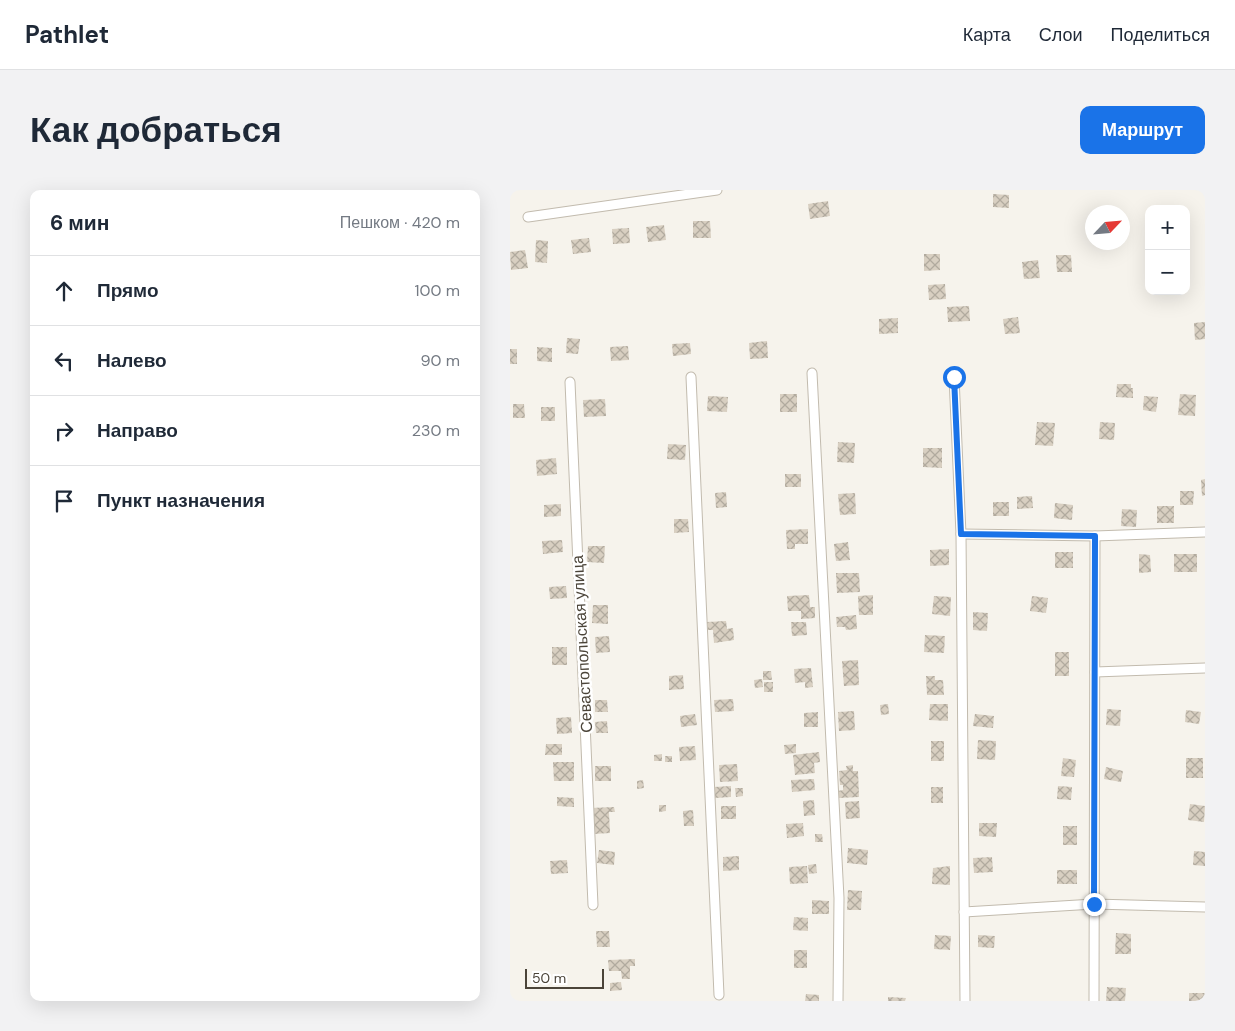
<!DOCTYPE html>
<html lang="ru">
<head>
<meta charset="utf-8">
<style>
  :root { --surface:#fff; --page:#f2f2f3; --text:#1f2937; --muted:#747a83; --line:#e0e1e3; --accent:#1a73e8 }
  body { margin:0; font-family:"DM Sans",sans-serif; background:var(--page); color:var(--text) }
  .controls { position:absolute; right:15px; top:15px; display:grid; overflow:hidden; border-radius:10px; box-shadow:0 5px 20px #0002 }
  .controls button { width:45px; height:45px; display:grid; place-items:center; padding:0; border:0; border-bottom:1px solid var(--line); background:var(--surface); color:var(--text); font:25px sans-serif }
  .compass { position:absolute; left:575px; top:15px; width:45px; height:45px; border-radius:50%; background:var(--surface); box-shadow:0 5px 20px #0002; rotate:64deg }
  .scale { position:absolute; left:15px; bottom:12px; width:79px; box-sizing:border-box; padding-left:5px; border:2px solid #4b4439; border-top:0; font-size:14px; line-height:18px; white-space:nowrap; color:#4b4439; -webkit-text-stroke:4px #fff; paint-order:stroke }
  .stop { position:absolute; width:15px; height:15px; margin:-11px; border:4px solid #1a73e8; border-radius:50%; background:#fff }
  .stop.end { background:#1a73e8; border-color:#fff; box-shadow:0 1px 5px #0008 }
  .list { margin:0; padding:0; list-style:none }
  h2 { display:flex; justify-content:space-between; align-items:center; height:65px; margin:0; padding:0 20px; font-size:21px }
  h2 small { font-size:16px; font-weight:400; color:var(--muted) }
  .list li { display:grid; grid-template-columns:32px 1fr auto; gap:15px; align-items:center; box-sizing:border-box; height:70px; padding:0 20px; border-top:1px solid var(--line) }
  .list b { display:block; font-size:19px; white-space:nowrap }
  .list em { font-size:16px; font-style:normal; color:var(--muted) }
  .icon { flex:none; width:28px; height:28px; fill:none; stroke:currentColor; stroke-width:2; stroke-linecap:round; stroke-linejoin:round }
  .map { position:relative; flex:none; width:695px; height:811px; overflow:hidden; border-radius:10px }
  header { display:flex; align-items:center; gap:30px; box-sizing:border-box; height:70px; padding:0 25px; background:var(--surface); border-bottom:1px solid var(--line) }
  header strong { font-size:24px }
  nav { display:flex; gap:28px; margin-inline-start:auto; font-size:18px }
  .intro { display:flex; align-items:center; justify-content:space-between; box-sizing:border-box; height:120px; padding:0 30px }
  h1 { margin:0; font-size:35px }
  .button { padding:12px 22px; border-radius:10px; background:var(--accent); color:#fff; font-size:18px; font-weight:700 }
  main { display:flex; gap:30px; padding:0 30px }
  aside { flex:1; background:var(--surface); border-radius:10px; box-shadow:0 5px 20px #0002 }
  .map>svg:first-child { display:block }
</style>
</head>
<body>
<header>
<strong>Pathlet</strong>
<nav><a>Карта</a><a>Слои</a><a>Поделиться</a></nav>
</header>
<div class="intro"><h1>Как добраться</h1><a class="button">Маршрут</a></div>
<main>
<aside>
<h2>6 мин<small>Пешком · 420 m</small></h2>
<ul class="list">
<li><svg class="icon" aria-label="ahead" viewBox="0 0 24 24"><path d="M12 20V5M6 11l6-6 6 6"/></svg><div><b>Прямо</b></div><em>100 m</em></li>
<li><svg class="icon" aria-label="left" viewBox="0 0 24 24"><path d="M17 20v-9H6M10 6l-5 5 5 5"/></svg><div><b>Налево</b></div><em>90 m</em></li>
<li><svg class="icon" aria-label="right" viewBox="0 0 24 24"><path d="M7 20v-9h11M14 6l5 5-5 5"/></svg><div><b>Направо</b></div><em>230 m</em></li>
<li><svg class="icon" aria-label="arrive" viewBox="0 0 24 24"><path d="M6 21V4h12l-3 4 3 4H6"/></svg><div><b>Пункт назначения</b></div></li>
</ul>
</aside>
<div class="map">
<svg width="695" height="811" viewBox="0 0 695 811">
  <defs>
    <pattern id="building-cross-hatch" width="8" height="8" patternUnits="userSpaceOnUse" patternTransform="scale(1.25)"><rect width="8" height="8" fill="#d8cfc1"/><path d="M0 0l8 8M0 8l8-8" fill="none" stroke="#b1aa9e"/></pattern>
  </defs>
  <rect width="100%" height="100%" fill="#f6f3ec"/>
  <g fill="url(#building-cross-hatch)">
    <path d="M483 4 499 5V18L483 17Z"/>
    <path d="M318 11 320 26 300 29 298 14Z"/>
    <path d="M183 31H200L201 48H183Z"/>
    <path d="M154 35 156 50 138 52 136 37Z"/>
    <path d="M119 38 120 53 103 54 102 39Z"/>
    <path d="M79 48 81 62 63 64 61 50Z"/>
    <path d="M26 50 38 51 37 73 25 72Z"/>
    <path d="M15 60 18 78 1 80 0 62Z"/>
    <path d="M414 64H430V80L414 81Z"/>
    <path d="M546 65H561L562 82H547Z"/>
    <path d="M528 70 530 88 514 89 512 72Z"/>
    <path d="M435 94 436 109 419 110 418 95Z"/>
    <path d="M459 116 460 131 438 132 437 117Z"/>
    <path d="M508 127 510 143 495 144 493 129Z"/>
    <path d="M388 128V143L369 144V129Z"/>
    <path d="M695 132V149L685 150 684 133Z"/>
    <path d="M57 148 70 149 68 164 56 163Z"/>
    <path d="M257 151 258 168 240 169 239 153Z"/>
    <path d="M180 153 181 164 163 166 162 154Z"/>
    <path d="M118 156 119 170 101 171 100 157Z"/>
    <path d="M27 157 42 158V172L27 171Z"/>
    <rect x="0" y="159" width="7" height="15"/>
    <path d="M607 194H621V198H623V208L606 207Z"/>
    <rect x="270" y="204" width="17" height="18"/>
    <path d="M670 204 686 205 685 226 668 225Z"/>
    <path d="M198 206 218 207 217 222 197 221Z"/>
    <path d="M634 206 648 207 646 222 633 220Z"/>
    <path d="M95 209 96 226 74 227 73 210Z"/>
    <path d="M3 214H14L15 228H3Z"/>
    <rect x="31" y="217" width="14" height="14"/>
    <path d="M527 232 545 233 543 256 525 255Z"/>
    <path d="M590 232 605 233 604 250 589 249Z"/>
    <path d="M328 252 345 253 344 273 327 272Z"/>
    <path d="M158 254 176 255 175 270 157 269Z"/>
    <path d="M413 258H432V278L413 277Z"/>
    <path d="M46 268 47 284 27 286 26 270Z"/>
    <rect x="275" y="284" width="16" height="13"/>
    <path d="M695 289V305L692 306 691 290Z"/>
    <path d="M670 301H684L683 315H670Z"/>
    <path d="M216 302 217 317 206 318 205 303Z"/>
    <path d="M345 303 346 324 330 325 328 304Z"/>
    <path d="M522 306 523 318 507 319V307Z"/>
    <rect x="483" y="312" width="16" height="14"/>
    <path d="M545 313 563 315 562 330 544 328Z"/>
    <path d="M51 314V326L34 327V315Z"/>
    <rect x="647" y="316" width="17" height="17"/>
    <path d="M612 319 627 320 626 337 611 336Z"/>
    <path d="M164 329H178L179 342 164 343Z"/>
    <path d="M298 339V354H285V359H277L276 340Z"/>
    <path d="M52 350 53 362 33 364 32 351Z"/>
    <path d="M338 352 340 370 326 371 324 354Z"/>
    <path d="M78 356H95L94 373 77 372Z"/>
    <path d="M439 359V375L420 376V360Z"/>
    <rect x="545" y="362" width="18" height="16"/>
    <path d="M629 364 640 365 641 382 629 383Z"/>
    <rect x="664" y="364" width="23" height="18"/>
    <path d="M326 383H349L350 402 327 403Z"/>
    <path d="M56 396 57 408 40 409 39 397Z"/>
    <path d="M299 405 300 417H305V428L291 429V421H278L277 406Z"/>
    <path d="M363 405V425H349L348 406Z"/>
    <path d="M424 406 441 407 440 426 422 424Z"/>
    <path d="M522 406 538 408 536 423 520 421Z"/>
    <path d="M83 415H98V434L82 433Z"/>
    <path d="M463 422 478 423 477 441 463 440Z"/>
    <path d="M346 425 347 439 336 440 335 437H327L326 427Z"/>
    <path d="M216 431 217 439 223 438 224 450 204 453 203 440H198L197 432Z"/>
    <path d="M281 432H296L297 445 282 446Z"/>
    <path d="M415 445 435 446 434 463 414 462Z"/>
    <path d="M99 446 100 462 86 463 85 447Z"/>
    <rect x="42" y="457" width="15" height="18"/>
    <rect x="545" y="462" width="14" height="24"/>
    <path d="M348 470 349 495 334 496 332 471Z"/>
    <path d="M301 478 303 497 295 498V492L285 493 284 479Z"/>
    <path d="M253 481H261L262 490H253Z"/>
    <path d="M173 485 174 499 159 500V486Z"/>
    <path d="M416 486H425V490H433L434 505H417Z"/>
    <path d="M252 489 253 497 245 498 244 490Z"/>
    <rect x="254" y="492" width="9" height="10"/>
    <path d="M223 509 224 521 205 522 204 510Z"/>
    <path d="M85 510H97L98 522H85Z"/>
    <path d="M378 514 379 524 371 525 370 515Z"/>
    <path d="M420 514H438V531L419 530Z"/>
    <path d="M597 519 611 520 610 536 596 535Z"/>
    <path d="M676 520 691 522 689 534 675 532Z"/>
    <path d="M344 521 345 540 329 541 328 522Z"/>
    <path d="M308 522V537H294V523Z"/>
    <path d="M185 524 187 535 171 537 170 526Z"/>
    <path d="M465 524 484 526 483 538 463 536Z"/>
    <path d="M61 527 62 543 47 544 46 528Z"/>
    <path d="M97 531 98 543H86L85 532Z"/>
    <path d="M468 550 486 551 485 570 467 569Z"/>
    <rect x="421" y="551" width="13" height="20"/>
    <path d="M36 554H52V565H35Z"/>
    <path d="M286 554V563L275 564 274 555Z"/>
    <path d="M185 556 186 570 170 571 169 557Z"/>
    <path d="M309 562 310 572 304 573 305 583 285 585 283 565Z"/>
    <path d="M152 564V571H144V565Z"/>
    <rect x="155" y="566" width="7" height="6"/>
    <path d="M553 568 566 570 564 587 551 586Z"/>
    <rect x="676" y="568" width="17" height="20"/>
    <path d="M43 572H64V591H44Z"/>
    <path d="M227 574 228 591 210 592 209 575Z"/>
    <path d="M343 575V581H348L349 607 329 608 328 601 333 600V595H330L329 581 337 580 336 576Z"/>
    <rect x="85" y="576" width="16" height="15"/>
    <path d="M596 577 613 581 611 592 594 589Z"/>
    <path d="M304 589 305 600 282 602 281 590Z"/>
    <path d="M133 590 134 598 127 599V591Z"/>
    <path d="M221 596V607L205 608 204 597Z"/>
    <path d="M548 596 562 597 561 610 547 609Z"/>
    <rect x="421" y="597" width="12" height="16"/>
    <path d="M225 598H233V606L226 607Z"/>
    <path d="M47 607 64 608V617L47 616Z"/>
    <path d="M304 610 305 625 294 626 293 611Z"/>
    <path d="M349 611 350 628 336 629 335 612Z"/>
    <path d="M680 614 695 616 694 632 678 630Z"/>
    <path d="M149 615H156V621L149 622Z"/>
    <rect x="211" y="616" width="15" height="13"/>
    <path d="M104 617 105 622H99L100 643 84 644 80 618Z"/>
    <path d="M183 620 184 636H174L173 621Z"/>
    <path d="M293 633 294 646 277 648 276 634Z"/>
    <path d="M469 633H487L486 647 469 646Z"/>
    <rect x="553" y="636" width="14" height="19"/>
    <path d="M305 644H312L313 652H305Z"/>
    <path d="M338 658 358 660 357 675 337 673Z"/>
    <path d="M89 660 105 662 104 675 87 673Z"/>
    <path d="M684 661 695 662V676L683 675Z"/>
    <path d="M229 666V680L213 681V667Z"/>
    <path d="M482 667 483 682 464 683 463 668Z"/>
    <path d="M57 670 58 683 41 684 40 671Z"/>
    <path d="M306 674 307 683 299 684 298 675Z"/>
    <path d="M297 676 298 693 280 694 279 677Z"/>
    <path d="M440 676V695L422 694 423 678Z"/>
    <rect x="547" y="680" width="20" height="14"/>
    <path d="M338 700 352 701 351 720H337Z"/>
    <path d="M302 710 319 711V724H302Z"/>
    <path d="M284 727 298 728V741L283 740Z"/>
    <path d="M86 741H99L100 757H87Z"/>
    <path d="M606 743 621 744V764H605Z"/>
    <path d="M425 745 441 746 440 760 424 759Z"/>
    <path d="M468 745 485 746 484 758 468 757Z"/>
    <rect x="284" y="760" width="13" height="18"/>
    <path d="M125 769V776H120V789H112L111 781H99L98 770Z"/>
    <path d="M111 792 112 800 100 801V793Z"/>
    <path d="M597 797 616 798 615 811H596Z"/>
    <rect x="679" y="803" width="16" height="8"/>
    <path d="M296 804 309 805V811H295Z"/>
    <path d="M378 807 396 808 395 811H378Z"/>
  </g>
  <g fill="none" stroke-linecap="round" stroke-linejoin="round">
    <g stroke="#c2bbae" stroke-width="11">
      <g id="street">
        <path d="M18 27 207 0"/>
        <path d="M302 183 329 708 328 811"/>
        <path d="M181 187 209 805"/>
        <path d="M444 187 451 344 455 811"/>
        <path d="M60 192 83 715"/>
        <path d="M451 344 585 346 695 342"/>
        <path d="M585 482 695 478"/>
        <path d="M454 722 584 714 695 717"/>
        <path d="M584 811 585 346"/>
      </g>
    </g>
    <use href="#street" stroke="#fff" stroke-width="9"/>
  </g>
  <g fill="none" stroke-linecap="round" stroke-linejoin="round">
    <path stroke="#1a73e8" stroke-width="6" d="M444 187 451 344 585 346 584 714"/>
  </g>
  <g text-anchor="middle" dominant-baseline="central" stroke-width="5" stroke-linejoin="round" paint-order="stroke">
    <g font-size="16" fill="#4b4439" stroke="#fff">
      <text transform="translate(72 454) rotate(-93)">Севастопольская улица</text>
    </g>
  </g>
</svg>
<div class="controls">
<button>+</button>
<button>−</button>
</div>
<svg class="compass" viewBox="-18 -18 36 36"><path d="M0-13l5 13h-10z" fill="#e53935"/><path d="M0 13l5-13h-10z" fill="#747a83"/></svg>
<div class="scale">50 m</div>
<div class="stop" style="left:444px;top:187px"></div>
<div class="stop end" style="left:584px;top:714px"></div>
</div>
</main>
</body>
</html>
